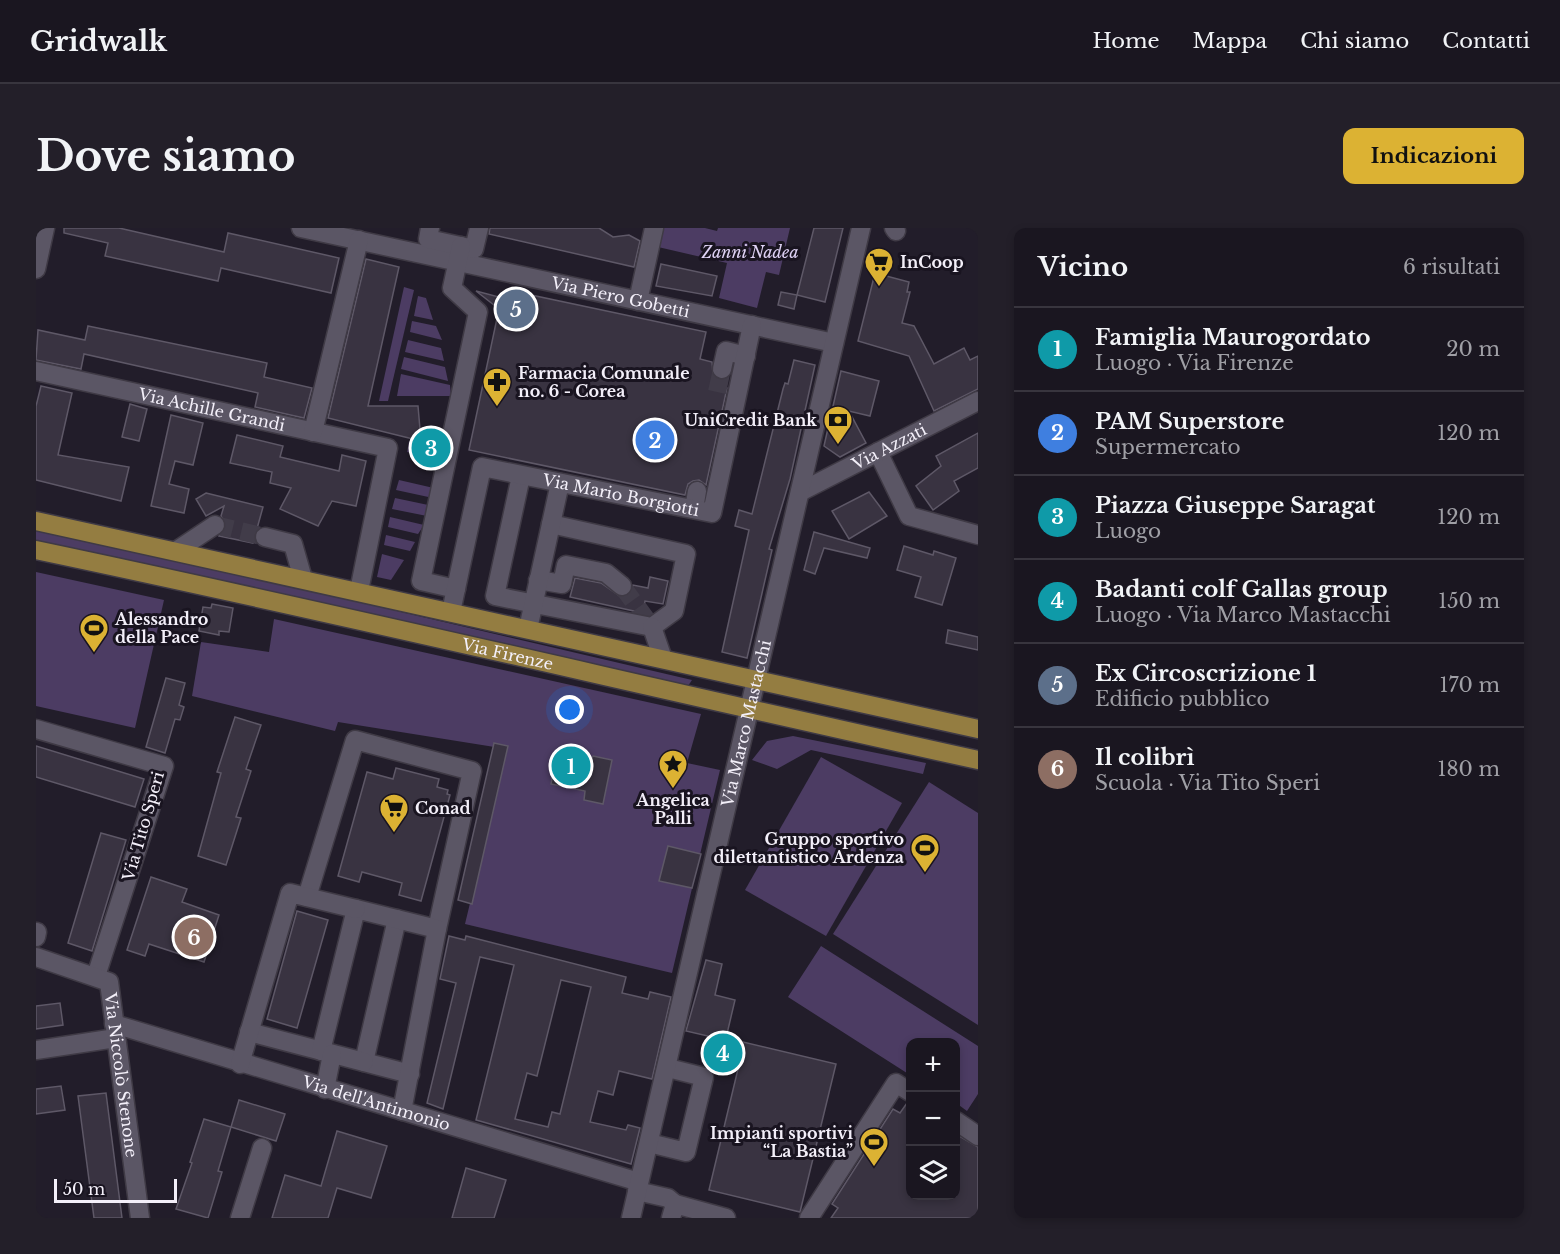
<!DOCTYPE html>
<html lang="it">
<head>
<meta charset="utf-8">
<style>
  :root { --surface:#1a1620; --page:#231f29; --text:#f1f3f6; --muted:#9f9fa5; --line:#38353e; --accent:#dcb233 }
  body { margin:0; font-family:"Libre Baskerville",serif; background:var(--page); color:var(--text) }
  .controls { position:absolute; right:18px; bottom:18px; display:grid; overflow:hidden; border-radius:12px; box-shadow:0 3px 9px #0003 }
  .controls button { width:54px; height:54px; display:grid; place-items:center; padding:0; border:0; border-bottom:2px solid var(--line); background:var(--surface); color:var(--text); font:30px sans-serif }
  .scale { position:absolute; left:18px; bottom:15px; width:123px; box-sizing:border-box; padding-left:6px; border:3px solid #f3eff9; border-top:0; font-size:16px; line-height:21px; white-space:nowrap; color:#f3eff9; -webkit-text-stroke:4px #191420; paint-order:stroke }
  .you { position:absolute; left:534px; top:482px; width:21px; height:21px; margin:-15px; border:4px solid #fff; border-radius:50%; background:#1a73e8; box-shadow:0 0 0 9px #1a73e833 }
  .badge { display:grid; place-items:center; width:39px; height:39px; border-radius:50%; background:var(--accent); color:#fff; font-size:20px; font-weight:700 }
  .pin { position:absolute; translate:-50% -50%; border:3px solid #fff; box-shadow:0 2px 6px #0006 }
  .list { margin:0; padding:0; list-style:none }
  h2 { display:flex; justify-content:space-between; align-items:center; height:78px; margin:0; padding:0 24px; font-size:26px }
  h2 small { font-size:20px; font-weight:400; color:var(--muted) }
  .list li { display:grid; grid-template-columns:39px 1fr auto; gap:18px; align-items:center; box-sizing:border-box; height:84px; padding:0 24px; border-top:2px solid var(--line) }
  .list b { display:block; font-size:22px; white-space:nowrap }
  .list p { margin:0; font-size:20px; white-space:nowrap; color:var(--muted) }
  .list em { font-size:20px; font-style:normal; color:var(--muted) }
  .icon { flex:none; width:33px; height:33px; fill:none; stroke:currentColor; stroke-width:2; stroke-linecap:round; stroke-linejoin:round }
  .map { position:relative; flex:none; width:942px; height:990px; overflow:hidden; border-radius:12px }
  header { display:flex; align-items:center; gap:36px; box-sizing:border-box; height:84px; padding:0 30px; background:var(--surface); border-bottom:2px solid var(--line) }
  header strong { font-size:28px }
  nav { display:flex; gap:33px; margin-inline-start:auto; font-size:21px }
  .intro { display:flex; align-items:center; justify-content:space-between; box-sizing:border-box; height:144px; padding:0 36px }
  h1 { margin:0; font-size:42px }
  .button { padding:15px 27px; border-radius:12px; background:var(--accent); color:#111; font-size:21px; font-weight:700 }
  main { display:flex; gap:36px; padding:0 36px }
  aside { flex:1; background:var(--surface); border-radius:12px; box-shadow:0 3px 9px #0003 }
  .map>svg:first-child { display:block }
</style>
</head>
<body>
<header>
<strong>Gridwalk</strong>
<nav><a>Home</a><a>Mappa</a><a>Chi siamo</a><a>Contatti</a></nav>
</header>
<div class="intro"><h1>Dove siamo</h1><a class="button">Indicazioni</a></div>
<main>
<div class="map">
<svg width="942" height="990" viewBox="0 0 942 990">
  <rect width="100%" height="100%" fill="#221d2a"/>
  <g fill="#4c3c63">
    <path d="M626 0H669L681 3 682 0H754L743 47 730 44 721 80 683 70 691 35 622 19Z"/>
    <path d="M368 59 378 62 352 173H343Z"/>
    <path d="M382 68 390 70 397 92 378 88Z"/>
    <path d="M376 93 400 98 406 112 374 104Z"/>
    <path d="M372 112 405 120 408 133 369 124Z"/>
    <path d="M368 129 409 139 412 153 365 141Z"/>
    <path d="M365 146 414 157 415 168H361Z"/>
    <path d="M373 213 410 222 408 233 371 224Z"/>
    <path d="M363 252 402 261 397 270 360 262Z"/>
    <path d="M359 270 397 278 391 288 356 281Z"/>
    <path d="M354 289 388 297 382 306 352 299Z"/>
    <path d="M0 302 246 356 656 452 652 458 0 314Z"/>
    <path d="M350 307 379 314 374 323 348 317Z"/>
    <path d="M346 326 368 332 355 352 341 349Z"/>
    <path d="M0 344 128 372 99 500 0 478Z"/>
    <path d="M238 391 665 486 651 535 684 542 636 745 429 696 471 521 302 494 299 503 156 468 165 414 233 424Z"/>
    <path d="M757 508 890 535 887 546 775 522 741 541 716 532 731 513Z"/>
    <path d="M785 529 866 575 790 708 709 662Z"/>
    <path d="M893 554 942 585V797L797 706Z"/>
    <path d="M785 718 942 818V866L931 883 920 875V814H874V847L752 769Z"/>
  </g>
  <g fill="#393341" stroke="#5e5867" stroke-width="1.5" fill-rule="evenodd">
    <path d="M28 0H83L188 24 192 5 303 30 295 65 185 40 182 53 69 28 72 15 28 5Z"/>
    <path d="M454 0H563L577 9 593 7 604 13 598 39 453 6Z"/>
    <path d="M778 0H807L789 74 761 67Z"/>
    <path d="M330 31 363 39 332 178H382L385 213 292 190Z"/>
    <path d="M625 36 681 48 676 68 620 58Z"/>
    <path d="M839 45 873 54 871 64H874L866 95 878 98 898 136 928 120 934 132 942 128V161L898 183 873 128 822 113Z"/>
    <path d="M440 63 474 72 476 63 670 104 664 131 676 134 678 157 691 160 670 257 663 252 657 253 652 256 649 267 433 222 463 81Z"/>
    <path d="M745 64 761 67 758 81 742 77Z"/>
    <path d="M52 98 231 135 228 149 276 160 268 190 219 179 222 165 48 126 45 141 0 132 2 102 49 112Z"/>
    <path d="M758 132 779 137 754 251 733 321 736 322 711 430 686 424 713 302 699 298 703 282 716 286 747 161 749 155 752 156Z"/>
    <path d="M805 143 843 153 834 188 813 183 830 215 804 229 788 218Z"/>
    <path d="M5 158 36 165 22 227 93 239 85 273 0 252V178Z"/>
    <path d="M94 176 111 181 103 213 86 209Z"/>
    <path d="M135 187 167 195 157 237 139 233 133 256 153 261 148 285 115 278Z"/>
    <path d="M942 205V240L918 253 923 263 897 282 880 258 905 238 900 228Z"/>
    <path d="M201 207 247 218 244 229 303 243 306 227 330 233 320 278 296 273 282 298 244 281 255 260 234 255 236 244 194 235Z"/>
    <path d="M833 264 851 288 813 311 796 283Z"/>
    <path d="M170 265 227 279 217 315 183 308 190 297 185 288 188 278 170 288 160 271Z"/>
    <path d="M778 304 834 320 831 330 788 320 779 346 768 342Z"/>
    <path d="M868 318 897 327 898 323 920 330 906 377 879 369 885 349 861 342Z"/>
    <path d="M614 349 632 353 627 376 609 373 607 385 534 369 539 350 565 355 585 369 594 366 597 357 612 360Z"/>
    <path d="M176 376 197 380 193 404 183 403V407L163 403 167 379 175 380Z"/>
    <path d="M912 402 942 409V422L910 415Z"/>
    <path d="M130 450 149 455 143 477 148 479 144 492 139 491 129 525 110 519Z"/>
    <path d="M199 489 225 497 210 541 215 543 200 589 205 590 190 637 162 628 185 545 181 544Z"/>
    <path d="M458 515 472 518 436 676 422 672Z"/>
    <path d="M0 518 108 551 99 579 0 549Z"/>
    <path d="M557 528 576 532 567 576 548 572 549 563 515 556 520 530 553 537Z"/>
    <path d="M360 540 403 551 401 559 412 562 411 566 414 567 385 673 363 667 366 655 326 644 323 654 302 648 331 544 357 551Z"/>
    <path d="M65 605 90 612 56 723 32 715Z"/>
    <path d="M632 618 665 626 656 660 623 653Z"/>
    <path d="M115 649 151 661 146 674 183 687 168 734 113 716 109 728 91 722Z"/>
    <path d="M261 683 292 692 261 800 231 791Z"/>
    <path d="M413 708 429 712 430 708 590 749 586 765 612 771 614 764 635 769 616 851 583 843 577 867 562 863 554 894 590 902 592 897 604 900 595 936 440 892 478 737 444 729 407 881 391 875 420 755 404 751ZM525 752 555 759 524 886 516 884 512 899 479 891 491 845 501 848Z"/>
    <path d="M670 732 686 736 679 767 699 772 690 810 800 836 764 984 673 962 702 841 666 833 672 808 650 803Z"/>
    <path d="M24 775 27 797 0 801V778Z"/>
    <path d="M25 858 29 882 0 886V861Z"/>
    <path d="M70 865 86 990H58L42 868Z"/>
    <path d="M203 872 249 886 240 913 195 899Z"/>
    <path d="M871 875H874V968H920V906L942 919V990H795L802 980 796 976 857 881 864 885Z"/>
    <path d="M168 891 195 899 182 943 186 944 172 990 140 981 156 935 154 934Z"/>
    <path d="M301 903 351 918 335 970 301 960 292 990H236L249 947 285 958Z"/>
    <path d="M430 940 470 952 458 990H416Z"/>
  </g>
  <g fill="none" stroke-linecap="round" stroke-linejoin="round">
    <g stroke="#413c49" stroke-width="18" stroke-dasharray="18 9" stroke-linecap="butt">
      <path d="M681 164 686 141"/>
      <path d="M179 297 229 309"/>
      <path d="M586 358 616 399"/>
    </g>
    <g stroke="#3f3a45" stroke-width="21">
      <g id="minor">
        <path id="s1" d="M265 0 798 115"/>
        <path d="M394 0 392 11 438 21 443 0"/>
        <path d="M858 0 860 3"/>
        <path d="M0 41 9 0"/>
        <path d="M602 73 618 0"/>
        <path d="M686 141 690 123 710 128"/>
        <path id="s2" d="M0 143 352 220 323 363"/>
        <path d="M277 204 323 12"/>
        <path d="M842 224 873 288 942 307"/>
        <path d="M485 248 459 368 616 399 638 383 650 326 515 296"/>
        <path id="s3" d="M764 264 942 173"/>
        <path d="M658 281 661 263"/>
        <path d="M229 309 257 316 267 351"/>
        <path d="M140 323 179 297"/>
        <path d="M502 352 526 356 530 337 570 345 586 358"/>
        <path d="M420 361 385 353 442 84 416 60 425 18"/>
        <path id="s4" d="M415 384 446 239 676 285 716 97"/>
        <path d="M616 399 627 431"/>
        <path d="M492 401 524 255"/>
        <path d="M0 501 128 538 60 748"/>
        <path d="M271 669 319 512 436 543 401 701"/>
        <path d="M361 691 328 834 374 846"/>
        <path d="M0 709 1 704"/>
        <path id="s5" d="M0 729 73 754 104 990"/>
        <path id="s6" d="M78 796 603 954"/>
        <path d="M213 804 328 834"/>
        <path d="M0 822 80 810"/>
        <path d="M285 823 320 681 401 701 366 883"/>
        <path d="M204 836 254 665 320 681"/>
        <path d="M289 861 296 826"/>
        <path d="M920 893 942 908"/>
        <path d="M613 915 650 924 668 849 632 840"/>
        <path d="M601 963 632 970 639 976"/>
        <path d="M204 990 226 920"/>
        <path id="s7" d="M595 990 825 0"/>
        <path d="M635 990 639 976 690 990"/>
        <path d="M773 990 860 855 874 864"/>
      </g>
    </g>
    <g stroke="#3f3a45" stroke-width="21">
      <g id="major">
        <path d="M0 293 942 501"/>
        <path id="s8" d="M0 322C315 388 628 463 942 532"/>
      </g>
    </g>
    <use href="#minor" stroke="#5b5665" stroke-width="18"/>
    <use href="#major" stroke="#947d41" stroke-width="18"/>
  </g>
  <defs>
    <g id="supermarket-pin" transform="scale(1.5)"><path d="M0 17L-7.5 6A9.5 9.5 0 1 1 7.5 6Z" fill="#dcb233" stroke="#191420"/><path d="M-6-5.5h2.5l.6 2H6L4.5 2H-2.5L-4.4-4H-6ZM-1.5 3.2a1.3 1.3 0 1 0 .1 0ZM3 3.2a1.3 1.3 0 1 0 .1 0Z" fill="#111"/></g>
    <g id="pharmacy-pin" transform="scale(1.5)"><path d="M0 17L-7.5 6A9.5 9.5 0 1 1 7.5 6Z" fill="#dcb233" stroke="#191420"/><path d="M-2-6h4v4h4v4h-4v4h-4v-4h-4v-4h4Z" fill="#111"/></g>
    <g id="bank-pin" transform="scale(1.5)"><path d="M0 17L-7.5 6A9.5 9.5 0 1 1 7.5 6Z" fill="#dcb233" stroke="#191420"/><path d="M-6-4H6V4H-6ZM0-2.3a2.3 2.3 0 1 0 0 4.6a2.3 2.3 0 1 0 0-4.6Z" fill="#111"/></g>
    <g id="stadium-pin" transform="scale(1.5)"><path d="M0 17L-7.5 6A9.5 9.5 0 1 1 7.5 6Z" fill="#dcb233" stroke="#191420"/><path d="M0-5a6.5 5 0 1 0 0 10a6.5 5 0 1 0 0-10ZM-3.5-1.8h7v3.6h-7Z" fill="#111"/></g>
    <g id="sight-pin" transform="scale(1.5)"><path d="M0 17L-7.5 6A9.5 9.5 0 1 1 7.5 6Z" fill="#dcb233" stroke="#191420"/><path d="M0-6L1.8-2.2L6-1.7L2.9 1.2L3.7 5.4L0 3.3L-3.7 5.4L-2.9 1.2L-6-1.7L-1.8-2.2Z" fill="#111"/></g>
  </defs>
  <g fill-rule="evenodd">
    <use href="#supermarket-pin" x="843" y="34"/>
    <use href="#pharmacy-pin" x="461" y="154"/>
    <use href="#bank-pin" x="802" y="192"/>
    <use href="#stadium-pin" x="58" y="400"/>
    <use href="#sight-pin" x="637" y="536"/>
    <use href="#supermarket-pin" x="358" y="580"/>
    <use href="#stadium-pin" x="889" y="620"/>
    <use href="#stadium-pin" x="838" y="914"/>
  </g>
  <g text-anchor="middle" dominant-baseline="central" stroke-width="6" stroke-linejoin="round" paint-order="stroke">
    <g font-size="16" font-style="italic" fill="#e0d3f6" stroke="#191420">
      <text x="714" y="24">Zanni Nadea</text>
    </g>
    <g font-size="16" font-weight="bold" fill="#f3eff9" stroke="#191420" text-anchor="start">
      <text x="864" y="34">InCoop</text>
      <text x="482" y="145">Farmacia Comunale<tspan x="482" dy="18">no. 6 - Corea</tspan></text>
      <text x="781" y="192" text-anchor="end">UniCredit Bank</text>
      <text x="79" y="391">Alessandro<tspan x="79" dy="18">della Pace</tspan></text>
      <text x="637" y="572" text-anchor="middle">Angelica<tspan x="637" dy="18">Palli</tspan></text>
      <text x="379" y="580">Conad</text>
      <text x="868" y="611" text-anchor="end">Gruppo sportivo<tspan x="868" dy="18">dilettantistico Ardenza</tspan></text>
      <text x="817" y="905" text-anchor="end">Impianti sportivi<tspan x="817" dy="18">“La Bastia”</tspan></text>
    </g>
    <g font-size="16" fill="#f3eff9" stroke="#191420">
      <text stroke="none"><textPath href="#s1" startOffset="327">Via Piero Gobetti</textPath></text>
      <text stroke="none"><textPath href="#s2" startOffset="180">Via Achille Grandi</textPath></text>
      <text stroke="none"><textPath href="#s3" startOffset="100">Via Azzati</textPath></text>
      <text stroke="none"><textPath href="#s4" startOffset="290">Via Mario Borgiotti</textPath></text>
      <text stroke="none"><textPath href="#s8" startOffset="483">Via Firenze</textPath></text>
      <text stroke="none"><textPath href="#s7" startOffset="508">Via Marco Mastacchi</textPath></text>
      <text transform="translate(107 598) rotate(-74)">Via Tito Speri</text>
      <text stroke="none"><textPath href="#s5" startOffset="171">Via Niccolò Stenone</textPath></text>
      <text stroke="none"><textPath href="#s6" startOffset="274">Via dell'Antimonio</textPath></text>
    </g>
  </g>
</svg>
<div class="controls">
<button>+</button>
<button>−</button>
<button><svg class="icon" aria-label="layers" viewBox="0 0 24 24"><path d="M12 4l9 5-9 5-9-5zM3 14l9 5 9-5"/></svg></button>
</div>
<div class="scale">50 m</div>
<div class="you"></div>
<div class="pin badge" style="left:535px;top:538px;background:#0f9aa8">1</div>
<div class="pin badge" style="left:619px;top:212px;background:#3f7fe0">2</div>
<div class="pin badge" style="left:395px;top:220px;background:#0f9aa8">3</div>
<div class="pin badge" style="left:687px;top:825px;background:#0f9aa8">4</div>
<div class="pin badge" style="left:480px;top:81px;background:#5c6f8a">5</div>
<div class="pin badge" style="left:158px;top:709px;background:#8d6e63">6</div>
</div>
<aside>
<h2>Vicino<small>6 risultati</small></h2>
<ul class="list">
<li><span class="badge" style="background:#0f9aa8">1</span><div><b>Famiglia Maurogordato</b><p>Luogo · Via Firenze</p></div><em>20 m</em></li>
<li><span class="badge" style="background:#3f7fe0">2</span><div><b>PAM Superstore</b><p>Supermercato</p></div><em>120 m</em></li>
<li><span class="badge" style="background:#0f9aa8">3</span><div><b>Piazza Giuseppe Saragat</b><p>Luogo</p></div><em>120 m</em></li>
<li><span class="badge" style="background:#0f9aa8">4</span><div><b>Badanti colf Gallas group</b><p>Luogo · Via Marco Mastacchi</p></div><em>150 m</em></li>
<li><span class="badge" style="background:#5c6f8a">5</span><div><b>Ex Circoscrizione 1</b><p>Edificio pubblico</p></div><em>170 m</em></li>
<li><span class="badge" style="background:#8d6e63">6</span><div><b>Il colibrì</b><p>Scuola · Via Tito Speri</p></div><em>180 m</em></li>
</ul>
</aside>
</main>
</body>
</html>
